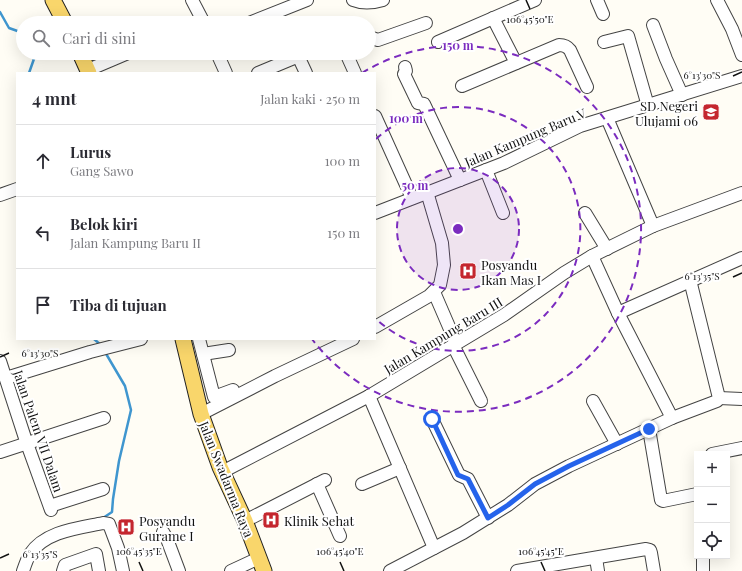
<!DOCTYPE html>
<html lang="id">
<head>
<meta charset="utf-8">
<style>
  :root { --surface:#fff; --page:#f7f7f7; --text:#2b2b33; --muted:#7c7c81; --line:#e1e1e2 }
  body { margin:0; font-family:"Playfair Display",serif; background:var(--page); color:var(--text) }
  .controls { position:absolute; right:12px; bottom:12px; display:grid; overflow:hidden; border-radius:0px; box-shadow:0 4px 16px #0002 }
  .controls button { width:36px; height:36px; display:grid; place-items:center; padding:0; border:0; border-bottom:1px solid var(--line); background:var(--surface); color:var(--text); font:20px sans-serif }
  .stop { position:absolute; width:12px; height:12px; margin:-9px; border:3px solid #2563eb; border-radius:50%; background:#fff }
  .stop.end { background:#2563eb; border-color:#fff; box-shadow:0 1px 4px #0008 }
  .list { margin:0; padding:0; list-style:none }
  h2 { display:flex; justify-content:space-between; align-items:center; height:52px; margin:0; padding:0 16px; font-size:17px }
  h2 small { font-size:13px; font-weight:400; color:var(--muted) }
  .list li { display:grid; grid-template-columns:26px 1fr auto; gap:12px; align-items:center; box-sizing:border-box; height:72px; padding:0 16px; border-top:1px solid var(--line) }
  .list b { display:block; font-size:15px; white-space:nowrap }
  .list p { margin:0; font-size:13px; white-space:nowrap; color:var(--muted) }
  .list em { font-size:13px; font-style:normal; color:var(--muted) }
  .icon { flex:none; width:22px; height:22px; fill:none; stroke:currentColor; stroke-width:2; stroke-linecap:round; stroke-linejoin:round }
  .map { position:relative; flex:none; width:742px; height:571px; overflow:hidden }
  .search { position:absolute; background:var(--surface); box-shadow:0 4px 16px #0002; left:16px; top:16px; width:360px; height:44px; display:flex; align-items:center; gap:10px; box-sizing:border-box; padding:0 14px; border-radius:22px; color:var(--muted); font-size:15px }
  .panel { position:absolute; background:var(--surface); box-shadow:0 4px 16px #0002; left:16px; top:72px; width:360px; height:268px; border-radius:0px }
  .map>svg:first-child { display:block }
</style>
</head>
<body>
<div class="map">
<svg width="742" height="571" viewBox="0 0 742 571">
  <rect width="100%" height="100%" fill="#fffdf5"/>
  <g fill="none" stroke-linecap="round" stroke-linejoin="round">
    <g stroke="#3f96cf" stroke-width="2.5">
      <path d="M0 12 9 28 23 33"/>
      <path d="M29 73 35 56 34 53"/>
      <path d="M94 339 102 346"/>
      <path d="M103 518 112 512 113 499 119 461 131 410 125 386 105 352"/>
    </g>
    <g stroke="#444" stroke-width="14">
      <g id="minor">
        <path d="M192 0 204 23"/>
        <path d="M353 0C363 4 373 3 383 0"/>
        <path d="M597 0 603 14"/>
        <path d="M717 0 732 29 742 55"/>
        <path d="M493 18 516 63"/>
        <path d="M249 23 307 0"/>
        <path d="M653 25 666 59 682 95"/>
        <path d="M369 37 378 40 426 23"/>
        <path d="M438 42 535 0"/>
        <path d="M604 42 628 36 648 106"/>
        <path d="M217 53 226 73"/>
        <path d="M346 53 355 73"/>
        <path d="M405 67 406 71 404 74 417 101 418 103 424 104 460 180"/>
        <path d="M88 70 128 53"/>
        <path d="M258 73 294 58H299L306 73"/>
        <path d="M462 86 559 45C564 45 567 46 570 50L587 87"/>
        <path d="M375 116 412 198"/>
        <path d="M607 118 653 226"/>
        <path d="M486 170 503 213"/>
        <path d="M0 195 17 189"/>
        <path d="M375 213 504 163 580 126 742 76"/>
        <path d="M585 213 607 249"/>
        <path d="M592 256 618 313 672 418"/>
        <path d="M434 292 456 343"/>
        <path d="M618 313 742 258"/>
        <path d="M375 327 429 296 440 285 444 265 442 243 427 192"/>
        <path d="M199 339 214 397 233 390"/>
        <path d="M453 345 481 401"/>
        <path d="M203 354 229 350"/>
        <path d="M0 361 25 438 51 510"/>
        <path d="M6 378 90 352 141 339"/>
        <path d="M369 396 434 548"/>
        <path d="M719 398 742 399"/>
        <path d="M593 401 617 444"/>
        <path d="M201 414 275 376 353 339"/>
        <path d="M432 419 459 475 468 479 488 518"/>
        <path d="M649 429 661 500 663 501 697 494"/>
        <path d="M0 452 104 418"/>
        <path d="M712 454 742 448"/>
        <path d="M222 472 369 396 504 315 564 273 592 256 653 226 742 193"/>
        <path d="M317 484 340 536"/>
        <path d="M362 484 400 468"/>
        <path d="M50 506 103 489"/>
        <path d="M245 521 325 480"/>
        <path d="M163 532 167 539 179 571"/>
        <path d="M703 556V571"/>
        <path d="M596 558 598 571"/>
        <path d="M23 571C25 565 27 559 30 554 45 531 79 528 103 523L109 524 118 548 123 571"/>
        <path d="M63 571 65 565 96 554 99 571"/>
        <path d="M231 571 259 558"/>
        <path d="M390 571 463 533 508 505 535 484 569 466 672 418 717 401 719 398 690 280"/>
        <path d="M517 571 646 549 650 550 651 553 654 571"/>
      </g>
    </g>
    <g stroke="#222" stroke-width="17">
      <g id="major">
        <path d="M53 0 65 23"/>
        <path d="M80 53 89 73"/>
        <path d="M183 339 201 414 220 467 245 521 264 571"/>
      </g>
    </g>
    <use href="#minor" stroke="#fff" stroke-width="12"/>
    <use href="#major" stroke="#f9d66b" stroke-width="15"/>
  </g>
  <g fill="none" stroke-linecap="round" stroke-linejoin="round">
    <path stroke="#2563eb" stroke-width="5" d="M432 419 458 475 468 479 488 518 508 505 535 484 569 466 649 429"/>
  </g>
  <path fill="none" stroke="#111" stroke-width="1.5" d="M526 0 530 9M733 76 742 72M733 277 742 273M0 357 9 353M0 558 9 554M139 562 143 571M340 562 344 571M541 562 545 571"/>
  <circle cx="458" cy="229" r="61" fill="#7b2cbf" fill-opacity=".12"/>
  <g fill="none" stroke="#7b2cbf" stroke-width="2" stroke-dasharray="7 5">
    <circle cx="458" cy="229" r="61"/>
    <path d="M376 139A122 122 0 1 1 376 319"/>
    <path d="M362 73A183 183 0 1 1 312 339"/>
  </g>
  <defs>
    <g id="school-square" transform="scale(0.9)"><rect x="-9" y="-9" width="18" height="18" rx="4" fill="#c4262e" stroke="#fff"/><path d="M0-5L7-2L0 1L-7-2ZM-4 1L0 2.5L4 1V4Q0 6-4 4Z" fill="#fff"/></g>
    <g id="hospital-square" transform="scale(0.9)"><rect x="-9" y="-9" width="18" height="18" rx="4" fill="#c4262e" stroke="#fff"/><path d="M-5-5h3v3.5h4V-5h3V5h-3V1.5h-4V5h-3Z" fill="#fff"/></g>
  </defs>
  <g fill-rule="evenodd">
    <use href="#school-square" x="711" y="112"/>
    <use href="#hospital-square" x="468" y="271"/>
    <use href="#hospital-square" x="271" y="520"/>
    <use href="#hospital-square" x="126" y="527"/>
  </g>
  <g text-anchor="middle" dominant-baseline="central" stroke-width="4" stroke-linejoin="round" paint-order="stroke">
    <g font-size="13" fill="#111" stroke="#fff" text-anchor="start">
      <text x="698" y="105" text-anchor="end">SD Negeri<tspan x="698" dy="15">Ulujami 06</tspan></text>
      <text x="481" y="264">Posyandu<tspan x="481" dy="15">Ikan Mas I</tspan></text>
      <text x="139" y="520">Posyandu<tspan x="139" dy="15">Gurame I</tspan></text>
      <text x="284" y="520">Klinik Sehat</text>
    </g>
    <g font-size="13" fill="#111" stroke="#fff">
      <text transform="translate(525 137) rotate(-23)">Jalan Kampung Baru V</text>
      <text transform="translate(443 335) rotate(-31)">Jalan Kampung Baru III</text>
      <text transform="translate(39 431) rotate(71)">Jalan Palem VII Dalam</text>
      <text transform="translate(227 479) rotate(68)">Jalan Swadarma Raya</text>
    </g>
  </g>
  <g font-size="10" text-anchor="middle" fill="#111" stroke="#fff" stroke-width="4" stroke-linejoin="round" paint-order="stroke">
    <text x="530" y="23">106°45'50"E</text>
    <text x="702" y="79">6°13'30"S</text>
    <text x="702" y="280">6°13'35"S</text>
    <text x="40" y="357">6°13'30"S</text>
    <text x="139" y="555">106°45'35"E</text>
    <text x="340" y="555">106°45'40"E</text>
    <text x="541" y="555">106°45'45"E</text>
    <text x="40" y="558">6°13'35"S</text>
  </g>
  <circle cx="458" cy="229" r="6" fill="#7b2cbf" stroke="#fff" stroke-width="2"/>
  <g font-size="12" text-anchor="middle" font-weight="bold" fill="#7b2cbf" stroke="#fff" stroke-width="4" stroke-linejoin="round" paint-order="stroke">
    <text x="458" y="50">150 m</text>
    <text x="406" y="123">100 m</text>
    <text x="415" y="190">50 m</text>
  </g>
</svg>
<div class="controls">
<button>+</button>
<button>−</button>
<button><svg class="icon" aria-label="locate" viewBox="0 0 24 24"><circle cx="12" cy="12" r="6"/><path d="M12 2v4M12 18v4M2 12h4M18 12h4"/></svg></button>
</div>
<div class="stop" style="left:432px;top:419px"></div>
<div class="stop end" style="left:649px;top:429px"></div>
<div class="search"><svg class="icon" aria-label="search" viewBox="0 0 24 24"><circle cx="10" cy="10" r="6"/><path d="M15 15l6 6"/></svg>Cari di sini</div>
<section class="panel">
<h2>4 mnt<small>Jalan kaki · 250 m</small></h2>
<ul class="list">
<li><svg class="icon" aria-label="ahead" viewBox="0 0 24 24"><path d="M12 20V5M6 11l6-6 6 6"/></svg><div><b>Lurus</b><p>Gang Sawo</p></div><em>100 m</em></li>
<li><svg class="icon" aria-label="left" viewBox="0 0 24 24"><path d="M17 20v-9H6M10 6l-5 5 5 5"/></svg><div><b>Belok kiri</b><p>Jalan Kampung Baru II</p></div><em>150 m</em></li>
<li><svg class="icon" aria-label="arrive" viewBox="0 0 24 24"><path d="M6 21V4h12l-3 4 3 4H6"/></svg><div><b>Tiba di tujuan</b></div></li>
</ul>
</section>
</div>
</body>
</html>
